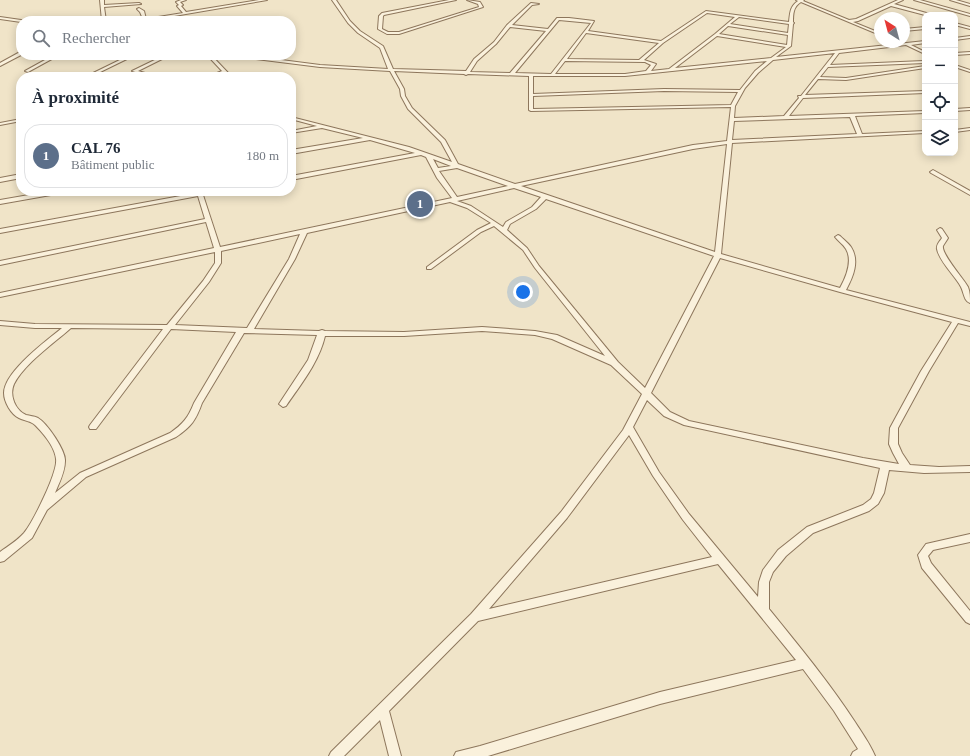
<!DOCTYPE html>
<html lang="fr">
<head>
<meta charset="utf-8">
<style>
  :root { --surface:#fff; --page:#f6f6f7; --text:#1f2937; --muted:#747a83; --line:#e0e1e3; --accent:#9e2a2b }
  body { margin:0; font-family:Georgia,serif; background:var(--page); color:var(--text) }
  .controls { position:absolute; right:12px; top:12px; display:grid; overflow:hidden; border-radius:8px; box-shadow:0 2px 10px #0003 }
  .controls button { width:36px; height:36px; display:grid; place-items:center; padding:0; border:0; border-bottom:1px solid var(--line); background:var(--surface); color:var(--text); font:20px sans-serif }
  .compass { position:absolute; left:874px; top:12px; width:36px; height:36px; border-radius:50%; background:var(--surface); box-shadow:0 2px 10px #0003; rotate:324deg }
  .you { position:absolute; left:523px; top:292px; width:14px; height:14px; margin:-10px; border:3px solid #fff; border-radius:50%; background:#1a73e8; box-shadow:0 0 0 6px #1a73e833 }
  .badge { display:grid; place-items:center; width:26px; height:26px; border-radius:50%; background:var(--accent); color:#fff; font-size:13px; font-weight:700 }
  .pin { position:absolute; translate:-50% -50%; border:2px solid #fff; box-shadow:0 1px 4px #0006 }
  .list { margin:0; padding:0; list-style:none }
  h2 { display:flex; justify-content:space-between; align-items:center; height:52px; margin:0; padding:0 16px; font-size:17px }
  h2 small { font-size:13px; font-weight:400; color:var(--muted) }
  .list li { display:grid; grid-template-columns:26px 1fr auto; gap:12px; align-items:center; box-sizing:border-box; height:64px; margin:0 8px 8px; padding:0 8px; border:1px solid var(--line); border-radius:16px }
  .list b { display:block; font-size:15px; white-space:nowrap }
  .list p { margin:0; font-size:13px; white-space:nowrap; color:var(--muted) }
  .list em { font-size:13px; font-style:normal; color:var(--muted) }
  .icon { flex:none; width:22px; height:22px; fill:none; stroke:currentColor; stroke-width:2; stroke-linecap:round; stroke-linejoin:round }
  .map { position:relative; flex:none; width:970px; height:756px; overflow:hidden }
  .search { position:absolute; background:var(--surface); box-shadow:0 2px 10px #0003; left:16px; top:16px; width:280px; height:44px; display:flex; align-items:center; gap:10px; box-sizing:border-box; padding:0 14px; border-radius:16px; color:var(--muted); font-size:15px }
  .panel { position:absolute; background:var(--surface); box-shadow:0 2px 10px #0003; left:16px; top:72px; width:280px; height:124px; border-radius:16px }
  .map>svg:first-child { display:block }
</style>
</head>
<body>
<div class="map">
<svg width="970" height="756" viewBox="0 0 970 756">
  <rect width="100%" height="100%" fill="#f0e4c8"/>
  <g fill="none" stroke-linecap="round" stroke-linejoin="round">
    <g stroke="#8d765c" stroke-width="2">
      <g id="street">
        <path d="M100 0H104V5L139 3 141 4 104 7 106 21H102Z"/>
        <path d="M181 0H186L180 2 183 5 181 6 186 12 259 0H267L145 21H137L143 19 140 12 137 9 139 8 144 11 146 19 183 13 177 6 179 5 176 2Z"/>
        <path d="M332 0H336L350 21 360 31 383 46 393 69 466 71 474 59 494 42 507 25 531 3 539 4 532 5 512 25 548 29 557 18H569L594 21 588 31 661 41 706 11 789 22C790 13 790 6 798 1L796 0H804L803 1 849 20 856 19 898 0H903L894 4 930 14 925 15 891 6 858 21 853 22 880 33V35L801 2C793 7 793 14 793 22L794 23 793 24 791 46 776 57 925 41V43L911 45 925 52V54L906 45 839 53 830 65 924 61 925 63 828 67 820 77 846 78 925 66V68L846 80 818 79 805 95 925 91V93L803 98 789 116 925 111V113L855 116 862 134 925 131V133L732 143 721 254 840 288C846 277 853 261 846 249 843 244 838 241 835 237L838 235 840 236C844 240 848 243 851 247 860 261 853 277 846 290L970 322V326L958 323 929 371 898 428V444L902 453 910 465 939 467 970 466V472L924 473 889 470 884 493 878 504 869 511 813 533 786 556 773 572 769 582V609C799 646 829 682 855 722 862 733 870 744 875 756H851L853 752 858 749 834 711 803 669 660 704 488 756H454L456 752 480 746 660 692 796 660 718 564 478 621 389 711 401 756H389L380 720 344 756H329L331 752 471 614 561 512 623 430 642 394 611 365 552 339 535 335 482 331 404 336H325C319 362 301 384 286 406L283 407 279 404 308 360 317 335 244 333 202 403C196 420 191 427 176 437L86 477 47 510 32 538 4 561 0 562V552C8 546 17 541 24 533 33 522 58 472 56 459 55 447 43 433 35 425 31 421 25 421 19 418 11 414 4 402 4 393 4 372 46 341 62 328H35L0 325V321L35 324 167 325 203 281 215 263V252L0 297V293L214 248 206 222 0 265V261L205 219 198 196 0 233V229L197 193 196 191H202V192L221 191 203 195 220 247 452 198 437 178 426 157 421 155 291 180V176L415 153 370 140 291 154V150L363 138 322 128 291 133V131L317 126 291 119V117L409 147 452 162 441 142 408 109 401 96 400 89 390 71 320 67 241 57 212 56 232 77H228L224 73 213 77H207L222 71 207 55H243L320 65 388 69 380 48 358 33 348 23ZM707 13 735 17 715 34 669 69 651 71 656 64 644 60 663 43ZM739 17 789 24 788 33 730 24ZM559 20 591 23 551 74 515 73ZM728 26 788 35 787 45 719 34ZM510 27 546 31 510 73 470 72 477 61 496 44ZM586 33 659 43 639 60 567 59ZM717 36 786 47 771 58 675 68ZM835 53 801 96H798L799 98 784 116 734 118 735 106 745 88 758 73 773 60ZM565 61 645 62 651 65 646 71 625 74H555ZM767 61 755 71 740 90 664 89 533 94V76H625ZM394 71 464 74 466 75 468 74 529 76V110L531 111 731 107 727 141 693 145 515 184 458 164 445 140 412 108 405 96 404 89ZM664 91 738 92 731 105 533 109V96ZM850 117 857 134 732 140 734 121ZM727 144 715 252 521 186 693 149ZM433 159 451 166 438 168ZM457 168 508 186 457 197 439 171ZM514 188 541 197 532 207 506 222 503 227 471 206 457 201ZM546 199 714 256 645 388 618 362 539 266 527 248 507 230 510 224 536 209ZM450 202 467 208 491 223 477 230 427 267V269H431L481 232 494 226 523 250 535 268 605 356 557 335 535 331 482 327 404 332 325 331 322 330 319 331 254 329 295 259 307 233ZM300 234 289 259 247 328 175 325 209 282 221 263V251ZM720 258 840 292 952 322 921 371 890 428 889 444 893 453 899 464 863 458 689 421 670 412 651 393ZM71 328 163 329 90 425 89 427 90 429H96L171 329 236 332 194 403C188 418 183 424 170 433L80 473 55 493C59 483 65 472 65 461 66 451 47 423 38 418 34 416 30 416 26 415 15 410 9 395 14 384 25 363 53 344 71 328ZM647 400 664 416 684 425 880 468 874 493 871 499 863 505 807 527 778 550 763 570 759 582 758 597 689 514 659 472 633 427ZM629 435 653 476 683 520 712 557 489 609 567 518Z"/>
        <path d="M449 0H456L384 15 383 16 382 29 388 32H399L479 7 478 4 467 0 480 2 483 7 399 34H387L378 29 379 16 382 13Z"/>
        <path d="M914 0H920L970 14V16Z"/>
        <path d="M950 0H956L970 4V6Z"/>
        <path d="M0 17 21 20 23 21 21 22 0 19Z"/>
        <path d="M955 23 970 27V29L955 25Z"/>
        <path d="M925 27V29L904 31V29Z"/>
        <path d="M970 36V38L955 40V38Z"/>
        <path d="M20 52H21V55L0 66V63Z"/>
        <path d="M970 52V54L955 55V53Z"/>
        <path d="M54 55H59L28 72 25 71Z"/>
        <path d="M130 55H135L90 77H85Z"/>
        <path d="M165 55H170L138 71 159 77H152L132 71Z"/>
        <path d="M955 65 970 70V72L955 67Z"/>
        <path d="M970 108V110L955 111V109Z"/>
        <path d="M21 119V121L0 125V123Z"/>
        <path d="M970 128V130L955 132V130Z"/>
        <path d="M933 170 970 191V195L931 173 930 172Z"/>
        <path d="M21 174V178L0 182V178Z"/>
        <path d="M52 191H65L62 193 0 204V200Z"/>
        <path d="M940 228 942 229 948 238C947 240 944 244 943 246 941 254 964 279 968 287 970 292 970 297 970 303 964 301 964 293 961 287 956 277 939 261 937 249 936 245 940 241 942 238L937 230Z"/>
        <path d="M970 534V542L933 550 928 556 931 563 970 611V624L966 622 922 568 918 555 926 544Z"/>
      </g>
    </g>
    <use href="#street" fill="#faf1dc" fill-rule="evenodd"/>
  </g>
</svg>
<div class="controls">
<button>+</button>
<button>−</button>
<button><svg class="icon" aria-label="locate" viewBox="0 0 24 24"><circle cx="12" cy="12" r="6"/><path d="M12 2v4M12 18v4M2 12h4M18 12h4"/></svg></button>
<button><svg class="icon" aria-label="layers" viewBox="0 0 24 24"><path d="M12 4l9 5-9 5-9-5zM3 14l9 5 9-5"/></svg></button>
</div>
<svg class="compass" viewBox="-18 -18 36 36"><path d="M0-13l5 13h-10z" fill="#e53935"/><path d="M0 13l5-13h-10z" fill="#747a83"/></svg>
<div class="you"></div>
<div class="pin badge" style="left:420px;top:204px;background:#5c6f8a">1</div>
<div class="search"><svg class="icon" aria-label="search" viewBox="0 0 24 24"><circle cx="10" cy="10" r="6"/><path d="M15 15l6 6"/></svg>Rechercher</div>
<section class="panel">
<h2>À proximité<small></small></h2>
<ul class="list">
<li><span class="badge" style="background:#5c6f8a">1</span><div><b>CAL 76</b><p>Bâtiment public</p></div><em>180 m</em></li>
</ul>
</section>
</div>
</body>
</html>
